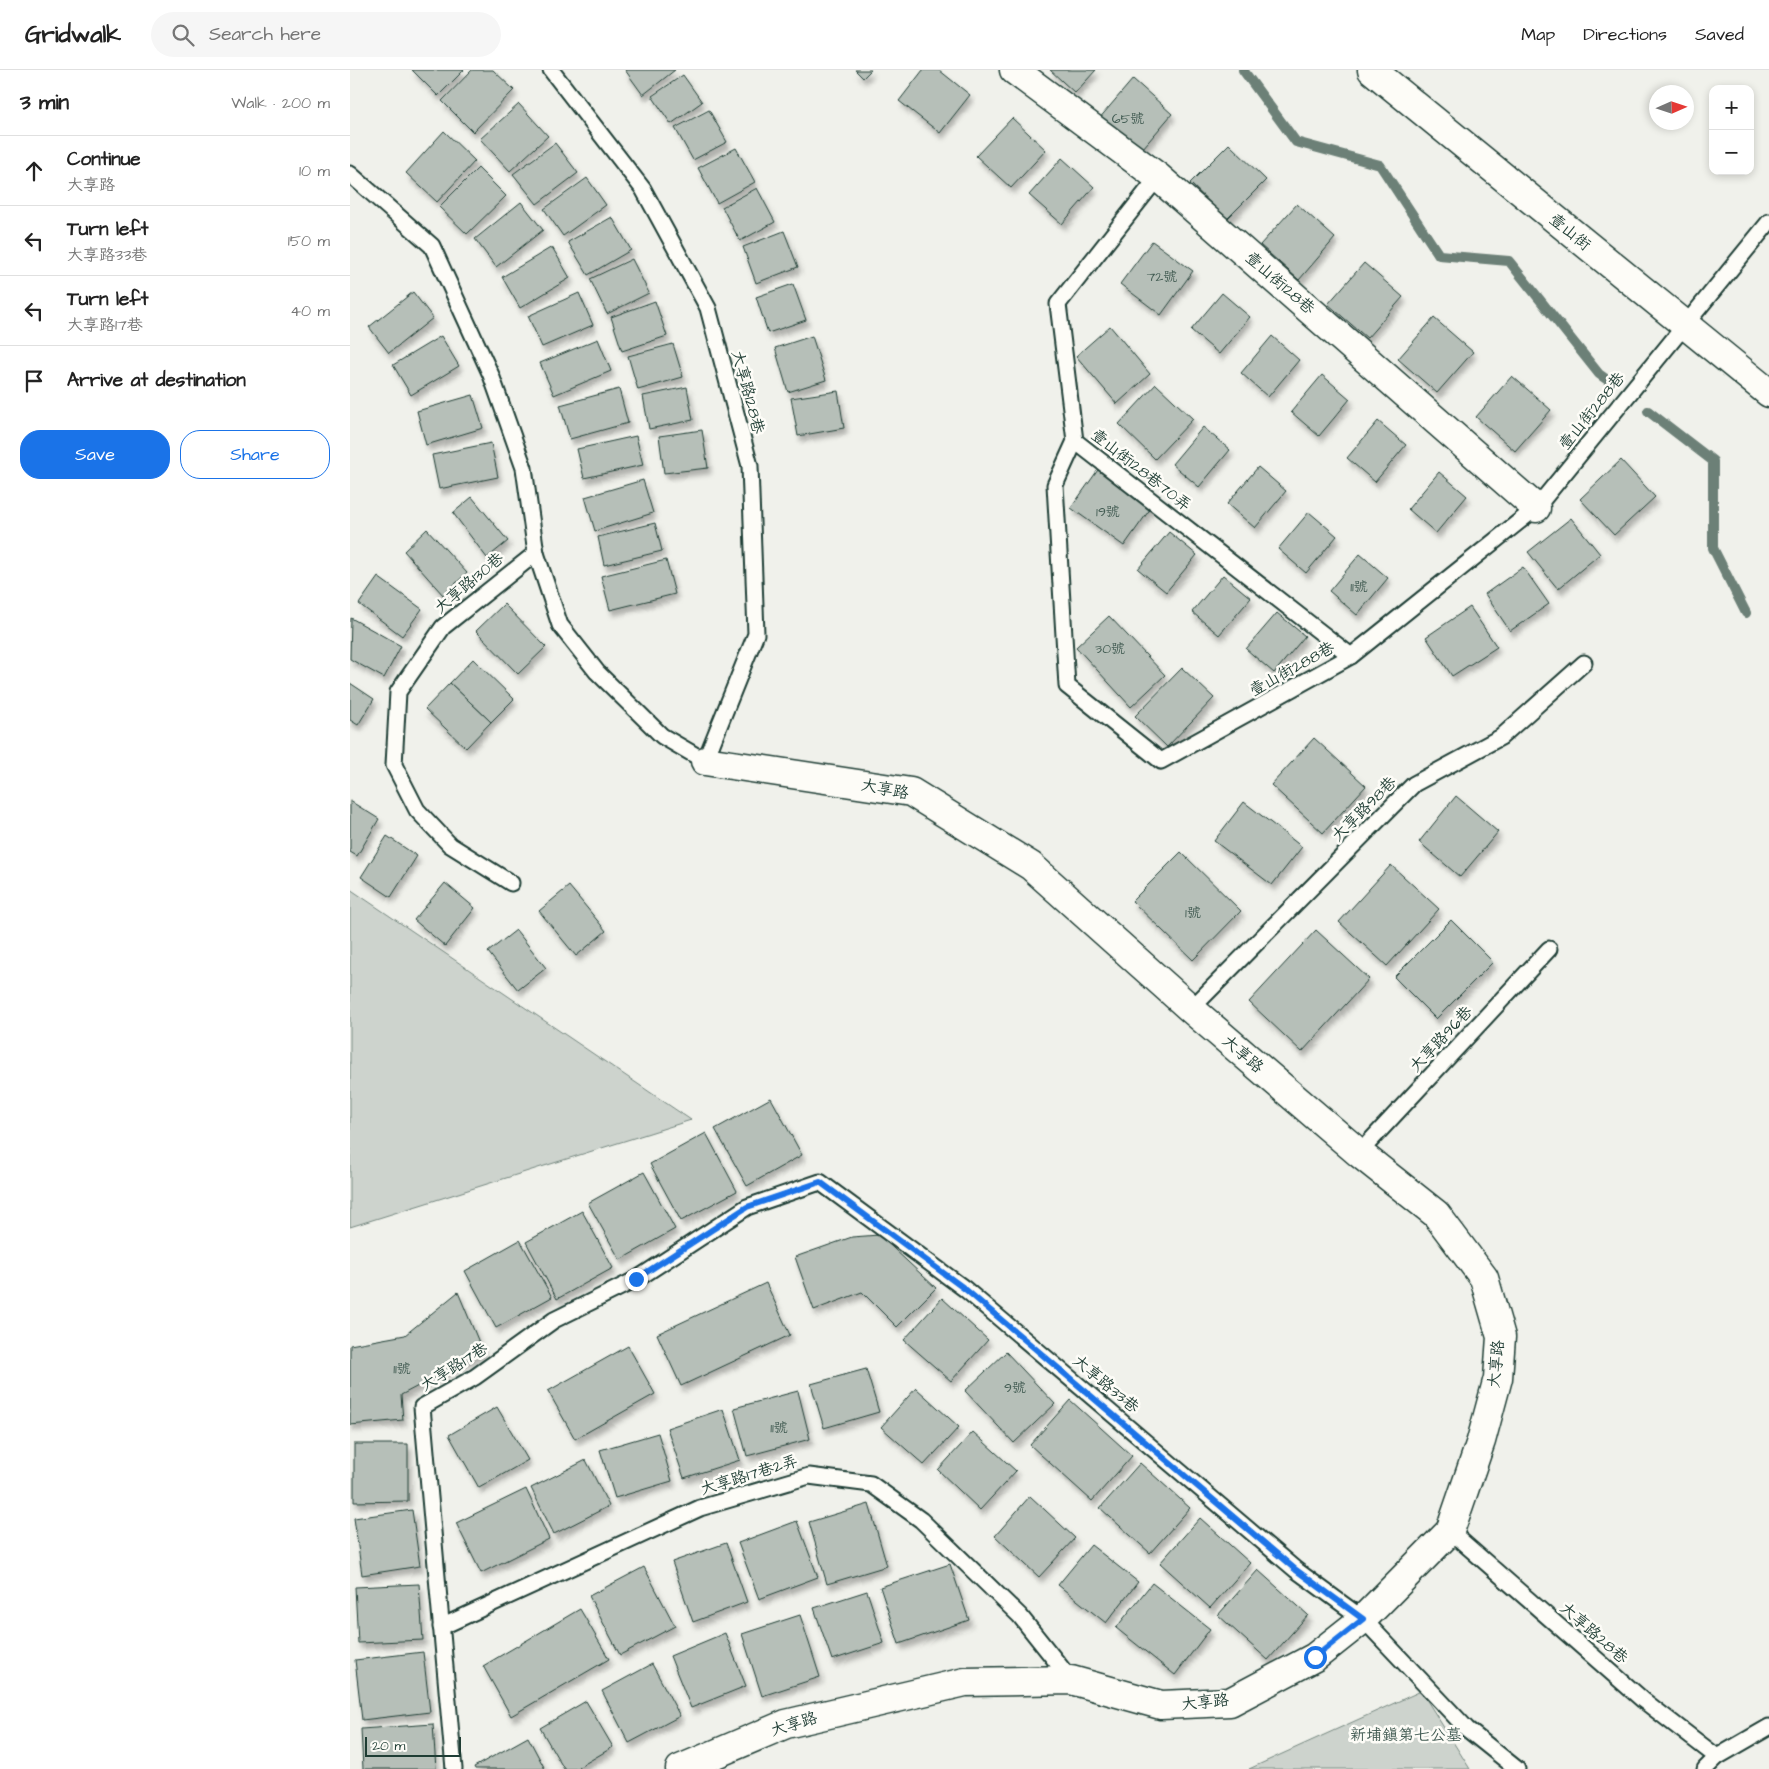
<!DOCTYPE html>
<html lang="en">
<head>
<meta charset="utf-8">
<style>
  :root { --surface:#fff; --page:#f6f6f6; --text:#222; --muted:#767676; --line:#e0e0e0; --accent:#1a73e8 }
  body { margin:0; font-family:"Architects Daughter","LXGW WenKai TC",sans-serif; background:var(--page); color:var(--text) }
  .controls { position:absolute; right:15px; top:15px; display:grid; overflow:hidden; border-radius:10px; box-shadow:0 2px 8px #0003 }
  .controls button { width:45px; height:45px; display:grid; place-items:center; padding:0; border:0; border-bottom:1px solid var(--line); background:var(--surface); color:var(--text); font:25px sans-serif }
  .compass { position:absolute; left:1299px; top:15px; width:45px; height:45px; border-radius:50%; background:var(--surface); box-shadow:0 2px 8px #0003; rotate:87deg }
  .scale { position:absolute; left:15px; bottom:12px; width:96px; box-sizing:border-box; padding-left:5px; border:2px solid #1f3d34; border-top:0; font-size:14px; line-height:18px; white-space:nowrap; color:#1f3d34; -webkit-text-stroke:4px #fdfcf7; paint-order:stroke }
  .stop { position:absolute; width:15px; height:15px; margin:-11px; border:4px solid #1a73e8; border-radius:50%; background:#fff }
  .stop.end { background:#1a73e8; border-color:#fff; box-shadow:0 1px 5px #0008 }
  .list { margin:0; padding:0; list-style:none }
  h2 { display:flex; justify-content:space-between; align-items:center; height:65px; margin:0; padding:0 20px; font-size:21px }
  h2 small { font-size:16px; font-weight:400; color:var(--muted) }
  .list li { display:grid; grid-template-columns:32px 1fr auto; gap:15px; align-items:center; box-sizing:border-box; height:70px; padding:0 20px; border-top:1px solid var(--line) }
  .list b { display:block; font-size:19px; white-space:nowrap }
  .list p { margin:0; font-size:16px; white-space:nowrap; color:var(--muted) }
  .list em { font-size:16px; font-style:normal; color:var(--muted) }
  .actions { display:flex; gap:10px; padding:15px 20px }
  .actions a { flex:1; padding:11px 0; border:1px solid var(--accent); border-radius:20px; text-align:center; font-size:18px; color:var(--accent) }
  .actions .main { background:var(--accent); color:#fff }
  .icon { flex:none; width:28px; height:28px; fill:none; stroke:currentColor; stroke-width:2; stroke-linecap:round; stroke-linejoin:round }
  .map { position:relative; flex:none; width:1419px; height:1699px; overflow:hidden }
  header { display:flex; align-items:center; gap:30px; box-sizing:border-box; height:70px; padding:0 25px; background:var(--surface); border-bottom:1px solid var(--line) }
  header strong { font-size:24px }
  nav { display:flex; gap:28px; margin-inline-start:auto; font-size:18px }
  .search { width:350px; height:45px; background:var(--page); display:flex; align-items:center; gap:12px; box-sizing:border-box; padding:0 18px; border-radius:28px; color:var(--muted); font-size:19px }
  main { display:flex }
  aside { flex:1; background:var(--surface) }
  .map>svg:first-child { display:block }
</style>
</head>
<body>
<header>
<strong>Gridwalk</strong>
<div class="search"><svg class="icon" aria-label="search" viewBox="0 0 24 24"><circle cx="10" cy="10" r="6"/><path d="M15 15l6 6"/></svg>Search here</div>
<nav><a>Map</a><a>Directions</a><a>Saved</a></nav>
</header>
<main>
<aside>
<h2>3 min<small>Walk · 200 m</small></h2>
<ul class="list">
<li><svg class="icon" aria-label="ahead" viewBox="0 0 24 24"><path d="M12 20V5M6 11l6-6 6 6"/></svg><div><b>Continue</b><p>大享路</p></div><em>10 m</em></li>
<li><svg class="icon" aria-label="left" viewBox="0 0 24 24"><path d="M17 20v-9H6M10 6l-5 5 5 5"/></svg><div><b>Turn left</b><p>大享路33巷</p></div><em>150 m</em></li>
<li><svg class="icon" aria-label="left" viewBox="0 0 24 24"><path d="M17 20v-9H6M10 6l-5 5 5 5"/></svg><div><b>Turn left</b><p>大享路17巷</p></div><em>40 m</em></li>
<li><svg class="icon" aria-label="arrive" viewBox="0 0 24 24"><path d="M6 21V4h12l-3 4 3 4H6"/></svg><div><b>Arrive at destination</b></div></li>
</ul>
<div class="actions"><a class="main">Save</a><a>Share</a></div>
</aside>
<div class="map">
<svg width="1419" height="1699" viewBox="0 0 1419 1699">
  <defs>
    <filter id="shadow"><feDropShadow dx="3" dy="5.5" stdDeviation="2.5" flood-color="#0004"/></filter>
  </defs>
  <rect width="100%" height="100%" fill="#f0f1eb"/>
  <filter id="ink" filterUnits="userSpaceOnUse"><feTurbulence type="fractalNoise" baseFrequency=".02" numOctaves="2"/><feDisplacementMap in="SourceGraphic" scale="10" xChannelSelector="R" yChannelSelector="G"/><feConvolveMatrix kernelMatrix="1 2 1 2 8 2 1 2 1" color-interpolation-filters="sRGB"/></filter>
  <g filter="url(#ink)">
    <g fill="#cdd3cd" stroke="#768880">
      <path d="M0 819 341 1050 0 1157Z"/>
      <path d="M1071 1621 1120 1699H899Z"/>
    </g>
    <g fill="none" stroke-linecap="round" stroke-linejoin="round">
      <g stroke="#6c8077" stroke-width="10">
        <path d="M893 0 946 72 1030 95 1089 185 1159 191 1249 304 1256 309"/>
        <path d="M1298 341 1363 391V478L1396 543"/>
      </g>
    </g>
    <g fill="#b6bfb8" stroke="#1f3d34" filter="url(#shadow)">
      <path d="M62 0H114L88 26Z"/>
      <path d="M122 0H143L164 20 123 62 92 31Z"/>
      <path d="M275 0H325L293 25Z"/>
      <path d="M505 0H521L513 8Z"/>
      <path d="M573 0H589L620 25 590 63 549 31Z"/>
      <path d="M700 0H746L725 23Z"/>
      <path d="M333 5 352 32 321 54 302 26Z"/>
      <path d="M783 9 822 44 787 85 748 50Z"/>
      <path d="M169 34 198 66 160 101 130 69Z"/>
      <path d="M359 40 377 72 343 90 325 58Z"/>
      <path d="M662 48 696 80 661 118 626 86Z"/>
      <path d="M94 61 125 91 87 132 56 103Z"/>
      <path d="M205 73 228 103 187 134 163 104Z"/>
      <path d="M879 74 916 110 877 149 840 113Z"/>
      <path d="M386 78 405 112 367 133 348 98Z"/>
      <path d="M712 88 744 117 712 154 679 125Z"/>
      <path d="M128 98 156 126 117 164 89 137Z"/>
      <path d="M237 108 256 135 213 166 194 139Z"/>
      <path d="M407 118 425 152 390 171 372 137Z"/>
      <path d="M171 132 193 160 146 197 125 169Z"/>
      <path d="M947 134 985 168 949 210 910 175Z"/>
      <path d="M262 147 281 180 238 205 218 172Z"/>
      <path d="M434 161 448 197 406 213 393 177Z"/>
      <path d="M802 171 843 201 811 245 770 214Z"/>
      <path d="M202 177 220 208 170 238 152 207Z"/>
      <path d="M282 189 299 223 257 244 240 209Z"/>
      <path d="M1014 193 1053 227 1017 268 978 234Z"/>
      <path d="M443 214 456 250 418 263 406 227Z"/>
      <path d="M63 222 83 248 39 283 19 257Z"/>
      <path d="M229 223 243 255 192 277 178 246Z"/>
      <path d="M872 223 900 247 869 284 841 260Z"/>
      <path d="M305 231 317 266 272 281 261 247Z"/>
      <path d="M1084 248 1123 282 1087 323 1048 289Z"/>
      <path d="M760 256 800 304 767 334 726 286Z"/>
      <path d="M91 266 109 296 61 325 43 295Z"/>
      <path d="M462 266 476 310 438 322 425 278Z"/>
      <path d="M922 266 949 290 918 327 891 303Z"/>
      <path d="M248 269 261 301 204 325 190 293Z"/>
      <path d="M323 274 333 307 288 320 278 286Z"/>
      <path d="M972 305 1000 329 969 366 941 342Z"/>
      <path d="M1162 306 1201 340 1165 381 1126 347Z"/>
      <path d="M806 314 843 349 805 389 769 354Z"/>
      <path d="M337 317 343 350 299 359 293 326Z"/>
      <path d="M269 319 278 353 220 369 210 335Z"/>
      <path d="M488 321 494 358 448 366 441 328Z"/>
      <path d="M123 325 133 358 76 375 67 341Z"/>
      <path d="M1028 351 1056 375 1025 412 997 388Z"/>
      <path d="M853 357 880 380 849 417 822 394Z"/>
      <path d="M352 360 358 398 314 403 309 366Z"/>
      <path d="M286 366 293 395 234 408 227 379Z"/>
      <path d="M141 373 148 407 89 419 82 385Z"/>
      <path d="M1271 390 1305 427 1264 465 1230 429Z"/>
      <path d="M750 397 803 435 774 476 721 438Z"/>
      <path d="M908 397 936 421 905 458 877 434Z"/>
      <path d="M1089 402 1117 426 1086 463 1058 439Z"/>
      <path d="M293 410 303 443 245 461 235 427Z"/>
      <path d="M122 427 158 471 137 488 103 443Z"/>
      <path d="M959 442 987 466 956 503 928 479Z"/>
      <path d="M1221 448 1250 484 1208 519 1178 482Z"/>
      <path d="M305 453 312 481 254 495 248 467Z"/>
      <path d="M77 459 117 503 93 525 54 481Z"/>
      <path d="M819 462 847 485 816 522 788 499Z"/>
      <path d="M1010 484 1038 508 1007 545 979 521Z"/>
      <path d="M316 490 325 524 260 540 251 506Z"/>
      <path d="M1173 497 1199 534 1160 561 1135 524Z"/>
      <path d="M873 505 901 528 869 565 842 542Z"/>
      <path d="M28 507 72 539 52 566 9 534Z"/>
      <path d="M154 534 196 577 168 604 126 561Z"/>
      <path d="M1120 537 1147 577 1102 606 1076 567Z"/>
      <path d="M927 543 955 566 924 603 896 579Z"/>
      <path d="M759 546 815 605 781 637 726 577Z"/>
      <path d="M1 548 51 576 34 608 0 589Z"/>
      <path d="M123 589 164 629 141 652 100 613Z"/>
      <path d="M832 598 864 628 817 677 785 646Z"/>
      <path d="M0 613 24 629 8 655 0 650Z"/>
      <path d="M100 613 141 652 116 678 75 639Z"/>
      <path d="M964 668 1016 716 973 763 921 715Z"/>
      <path d="M1106 726 1148 762 1110 807 1069 772Z"/>
      <path d="M0 731 29 749 7 786 0 782Z"/>
      <path d="M894 732 952 777 922 815 864 771Z"/>
      <path d="M37 766 67 786 41 827 11 807Z"/>
      <path d="M831 782 891 841 843 890 782 831Z"/>
      <path d="M1041 795 1089 839 1037 896 989 852Z"/>
      <path d="M95 813 125 838 95 876 64 850Z"/>
      <path d="M219 816 256 861 226 886 189 841Z"/>
      <path d="M1101 850 1143 892 1086 949 1044 907Z"/>
      <path d="M166 860 196 898 168 920 138 882Z"/>
      <path d="M966 860 1019 909 952 982 899 932Z"/>
      <path d="M421 1028 452 1085 397 1116 365 1059Z"/>
      <path d="M356 1063 387 1121 331 1151 300 1094Z"/>
      <path d="M294 1102 325 1159 270 1190 238 1133Z"/>
      <path d="M232 1141 263 1198 207 1229 176 1172Z"/>
      <path d="M529 1165 586 1218 547 1257 512 1222 464 1240 445 1187 502 1167Z"/>
      <path d="M170 1170 202 1227 146 1258 115 1201Z"/>
      <path d="M416 1213 440 1265 331 1316 307 1264Z"/>
      <path d="M108 1222 133 1282 51 1325 53 1350 0 1355V1275L55 1265Z"/>
      <path d="M592 1228 638 1270 601 1311 554 1270Z"/>
      <path d="M278 1276 305 1324 225 1369 198 1321Z"/>
      <path d="M656 1282 705 1334 664 1373 615 1321Z"/>
      <path d="M516 1299 529 1342 474 1358 461 1314Z"/>
      <path d="M566 1318 609 1357 574 1395 531 1357Z"/>
      <path d="M448 1321 460 1369 397 1386 384 1338Z"/>
      <path d="M720 1330 782 1386 742 1431 680 1375Z"/>
      <path d="M147 1337 178 1390 129 1418 99 1365Z"/>
      <path d="M373 1339 390 1390 334 1408 317 1358Z"/>
      <path d="M623 1362 666 1401 630 1440 588 1400Z"/>
      <path d="M308 1363 322 1411 265 1428 250 1380Z"/>
      <path d="M4 1374H58V1431L4 1432Z"/>
      <path d="M236 1390 259 1436 204 1464 181 1418Z"/>
      <path d="M790 1393 840 1438 800 1483 750 1438Z"/>
      <path d="M176 1419 199 1469 131 1503 106 1453Z"/>
      <path d="M680 1426 725 1468 689 1507 645 1466Z"/>
      <path d="M519 1434 537 1496 477 1514 459 1452Z"/>
      <path d="M62 1440 70 1496 12 1505 4 1448Z"/>
      <path d="M850 1448 900 1493 860 1538 810 1493Z"/>
      <path d="M447 1451 468 1507 409 1529 388 1473Z"/>
      <path d="M376 1473 397 1532 343 1552 322 1492Z"/>
      <path d="M741 1475 788 1512 756 1553 708 1515Z"/>
      <path d="M600 1494 619 1550 549 1574 530 1517Z"/>
      <path d="M294 1497 325 1556 270 1585 239 1526Z"/>
      <path d="M908 1500 958 1545 918 1590 868 1545Z"/>
      <path d="M802 1513 860 1559 825 1605 766 1558Z"/>
      <path d="M69 1514 73 1570 8 1573 5 1517Z"/>
      <path d="M517 1521 534 1573 482 1590 464 1538Z"/>
      <path d="M230 1539 259 1589 161 1646 133 1596Z"/>
      <path d="M450 1545 470 1607 412 1626 392 1564Z"/>
      <path d="M375 1563 396 1616 341 1638 320 1586Z"/>
      <path d="M73 1582 80 1642 12 1650 5 1590Z"/>
      <path d="M302 1594 330 1646 279 1673 252 1621Z"/>
      <path d="M236 1631 263 1677 226 1699H214L190 1658Z"/>
      <path d="M83 1654 86 1699H13L11 1659Z"/>
      <path d="M178 1667 195 1699H125L124 1697Z"/>
    </g>
    <g fill="none" stroke-linecap="round" stroke-linejoin="round">
      <g stroke="#1f3d34" stroke-width="19">
        <g id="lane">
          <path d="M0 104 82 176 141 305 174 398 186 483 210 555 247 602 312 666 355 691 406 564 400 396 358 238 293 119 201 0"/>
          <path d="M808 107 708 234 725 371 1001 586"/>
          <path d="M725 371 705 415 717 616 811 691 1001 586 1186 438 1419 152"/>
          <path d="M161 813 100 775 67 740 44 695 48 622 93 557 186 483"/>
          <path d="M841 939 1064 714 1151 667 1234 593"/>
          <path d="M1009 1083 1199 879"/>
          <path d="M1100 1461 1293 1630 1367 1687"/>
          <path d="M91 1557 350 1438 459 1406 521 1414 571 1450 670 1546 721 1610"/>
          <path d="M104 1699 72 1337 125 1307 204 1250 287 1209 397 1137 470 1112 615 1219 946 1500 1013 1549 1117 1659 1167 1699"/>
          <path d="M1355 1699 1367 1687 1419 1657"/>
        </g>
      </g>
      <g stroke="#1f3d34" stroke-width="31">
        <g id="street">
          <path d="M664 0 808 107 1186 438"/>
          <path d="M1022 0 1419 323"/>
          <path d="M330 1699 436 1654 615 1612 721 1610 811 1635 880 1632 965 1587 1013 1549 1100 1461 1131 1371 1148 1308 1151 1267 1134 1208 1086 1144 1009 1083 841 939 681 796 561 722 355 691"/>
        </g>
      </g>
      <use href="#lane" stroke="#fdfcf7" stroke-width="15"/>
      <use href="#street" stroke="#fdfcf7" stroke-width="28"/>
    </g>
  </g>
  <g fill="none" stroke-linecap="round" stroke-linejoin="round" filter="url(#ink)">
    <path stroke="#1a73e8" stroke-width="6" d="M286 1209 397 1137 470 1112 615 1219 946 1500 1013 1549 965 1587"/>
  </g>
  <g text-anchor="middle" dominant-baseline="central" stroke-width="5" stroke-linejoin="round" paint-order="stroke">
    <g font-size="14" fill="#455e55">
      <text x="778" y="49">65號</text>
      <text x="812" y="207">72號</text>
      <text x="758" y="442">19號</text>
      <text x="1009" y="517">11號</text>
      <text x="760" y="579">30號</text>
      <text x="843" y="843">1號</text>
      <text x="52" y="1299">11號</text>
      <text x="665" y="1318">9號</text>
      <text x="429" y="1358">11號</text>
    </g>
    <g font-size="16" fill="#1f3d34" stroke="#fdfcf7">
      <text transform="translate(1220 162) rotate(39)">壹山街</text>
      <text transform="translate(930 213) rotate(41)">壹山街128巷</text>
      <text transform="translate(398 322) rotate(75)">大享路128巷</text>
      <text transform="translate(1242 341) rotate(-51)">壹山街288巷</text>
      <text transform="translate(791 400) rotate(38)">壹山街128巷70弄</text>
      <text transform="translate(119 513) rotate(-40)">大享路130巷</text>
      <text transform="translate(942 599) rotate(-29)">壹山街288巷</text>
      <text transform="translate(535 719) rotate(11)">大享路</text>
      <text transform="translate(1014 739) rotate(-45)">大享路98巷</text>
      <text transform="translate(1091 969) rotate(-47)">大享路96巷</text>
      <text transform="translate(893 984) rotate(41)">大享路</text>
      <text transform="translate(1146 1294) rotate(-84)">大享路</text>
      <text transform="translate(104 1297) rotate(-32)">大享路17巷</text>
      <text transform="translate(756 1314) rotate(40)">大享路33巷</text>
      <text transform="translate(399 1405) rotate(-17)">大享路17巷2弄</text>
      <text transform="translate(1244 1563) rotate(41)">大享路28巷</text>
      <text transform="translate(855 1632) rotate(-6)">大享路</text>
      <text transform="translate(444 1654) rotate(-17)">大享路</text>
    </g>
    <g font-size="16" fill="#425b53" stroke="#fdfcf7">
      <text x="1056" y="1665">新埔鎮第七公墓</text>
    </g>
  </g>
</svg>
<div class="controls">
<button>+</button>
<button>−</button>
</div>
<svg class="compass" viewBox="-18 -18 36 36"><path d="M0-13l5 13h-10z" fill="#e53935"/><path d="M0 13l5-13h-10z" fill="#767676"/></svg>
<div class="scale">20 m</div>
<div class="stop" style="left:965px;top:1587px"></div>
<div class="stop end" style="left:286px;top:1209px"></div>
</div>
</main>
</body>
</html>
